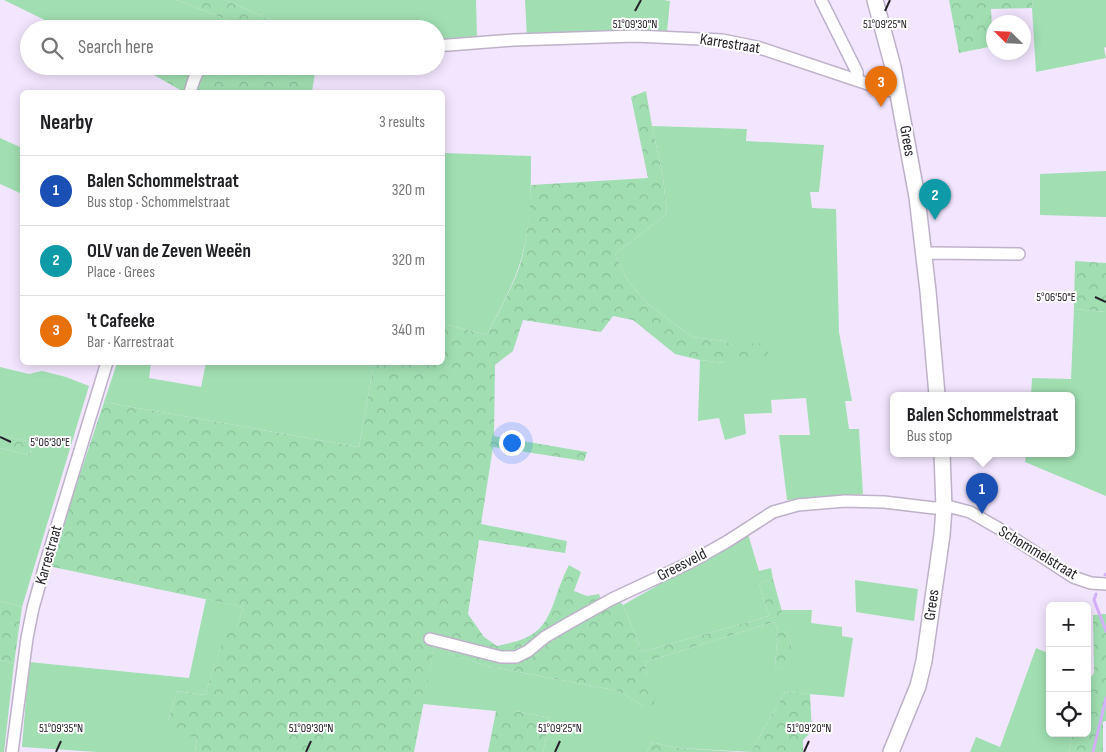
<!DOCTYPE html>
<html lang="en">
<head>
<meta charset="utf-8">
<style>
  :root { --surface:#fff; --page:#f2f2f2; --text:#202124; --muted:#757577; --line:#e0e0e0; --accent:#18693a }
  body { margin:0; font-family:"Sofia Sans Condensed",sans-serif; background:var(--page); color:var(--text) }
  .controls { position:absolute; right:15px; bottom:15px; display:grid; overflow:hidden; border-radius:8px; box-shadow:0 2px 12px #0003 }
  .controls button { width:45px; height:45px; display:grid; place-items:center; padding:0; border:0; border-bottom:1px solid var(--line); background:var(--surface); color:var(--text); font:25px sans-serif }
  .compass { position:absolute; left:986px; top:15px; width:45px; height:45px; border-radius:50%; background:var(--surface); box-shadow:0 2px 12px #0003; rotate:294deg }
  .you { position:absolute; left:511px; top:442px; width:18px; height:18px; margin:-12px; border:4px solid #fff; border-radius:50%; background:#1a73e8; box-shadow:0 0 0 8px #1a73e833 }
  .badge { display:grid; place-items:center; width:32px; height:32px; border-radius:50%; background:var(--accent); color:#fff; font-size:16px; font-weight:700 }
  .pin { position:absolute; translate:-50% -41px; filter:drop-shadow(0 1px 2px #0008) }
  .pin::after { content:''; position:absolute; top:26px; width:18px; height:15px; background:inherit; clip-path:polygon(0 0,100% 0,50% 100%) }
  .popup { position:absolute; left:890px; top:392px; width:185px; height:65px; box-sizing:border-box; display:grid; place-content:center; border-radius:8px; background:var(--surface); filter:drop-shadow(0 1px 4px #0005); font-size:16px; white-space:nowrap; color:var(--muted) }
  .popup b { font-size:19px; color:var(--text) }
  .popup::after { content:''; position:absolute; left:50%; top:100%; margin-left:-10px; border:10px solid transparent; border-top-color:var(--surface) }
  .list { margin:0; padding:0; list-style:none }
  h2 { display:flex; justify-content:space-between; align-items:center; height:65px; margin:0; padding:0 20px; font-size:21px }
  h2 small { font-size:16px; font-weight:400; color:var(--muted) }
  .list li { display:grid; grid-template-columns:32px 1fr auto; gap:15px; align-items:center; box-sizing:border-box; height:70px; padding:0 20px; border-top:1px solid var(--line) }
  .list b { display:block; font-size:19px; white-space:nowrap }
  .list p { margin:0; font-size:16px; white-space:nowrap; color:var(--muted) }
  .list em { font-size:16px; font-style:normal; color:var(--muted) }
  .icon { flex:none; width:28px; height:28px; fill:none; stroke:currentColor; stroke-width:2; stroke-linecap:round; stroke-linejoin:round }
  .map { position:relative; flex:none; width:1106px; height:752px; overflow:hidden }
  .search { position:absolute; background:var(--surface); box-shadow:0 2px 12px #0003; left:20px; top:20px; width:425px; height:55px; display:flex; align-items:center; gap:12px; box-sizing:border-box; padding:0 18px; border-radius:28px; color:var(--muted); font-size:19px }
  .panel { position:absolute; background:var(--surface); box-shadow:0 2px 12px #0003; left:20px; top:90px; width:425px; height:275px; border-radius:8px }
  .map>svg:first-child { display:block }
</style>
</head>
<body>
<div class="map">
<svg width="1106" height="752" viewBox="0 0 1106 752">
  <defs>
    <pattern id="forest-crowns" width="20" height="18" patternUnits="userSpaceOnUse" patternTransform="scale(1.25)"><rect width="20" height="18" fill="#a1dfb2"/><path d="M2 6a3 3 0 1 1 6 0M12 15a3 3 0 1 1 6 0" fill="none" stroke="#8abf99"/></pattern>
  </defs>
  <rect width="100%" height="100%" fill="#f2e6fe"/>
  <g fill="#a1dfb2">
    <path d="M4 0H177L251 29H63Z"/>
    <path d="M225 0H476L477 38 436 40V29H292Z"/>
    <path d="M525 0H663L670 1 667 32 527 37Z"/>
    <path d="M1033 0H1106V47L1104 48 1106 58 1036 72 1032 8Z"/>
    <path d="M652 126 747 129 746 141 824 145 819 192H810L812 208 836 209 839 332 852 401H845L849 429H859L863 494 787 500 779 435H810L806 398 771 400 772 413 744 414 746 434 725 440 719 418 698 421 700 360 725 363 733 345 725 341 692 337 648 304 626 278 615 254 667 214 663 177Z"/>
    <path d="M0 138 22 148V194L0 184Z"/>
    <path d="M443 153 531 156C531 191 531 232 519 266 511 290 498 312 487 335L443 324Z"/>
    <path d="M1106 171V217L1040 215V174Z"/>
    <path d="M1074 309 1106 312V496L1025 462 1026 453H1071V395H1031L1032 378 1071 379Z"/>
    <path d="M117 363H151L149 378 201 387 206 363H374L359 447 104 402Z"/>
    <path d="M0 367 29 374 42 371 66 377 89 386 22 607 0 601V448L30 455 32 442 0 435Z"/>
    <path d="M748 534 759 571 771 568 773 579 759 583 769 616 642 652 623 605Z"/>
    <path d="M855 580 918 589 914 621 856 612Z"/>
    <path d="M206 599 243 607 237 630 226 629 205 695 177 691 168 721 197 737 195 752H97L22 747 29 662 189 678Z"/>
    <path d="M781 610H812L811 623 842 627V636L853 638 844 697 785 692 751 752 678 748 651 742 647 752H543L550 718 516 711H496L423 704 436 640 445 643 444 652 487 666 619 691 644 707 647 676 645 662 774 622 778 630 775 666 782 670 792 648Z"/>
    <path d="M1036 648 1050 654V733H1073L1069 752H970L976 737 1000 747Z"/>
    <path d="M0 660 14 664 4 752H0Z"/>
  </g>
  <g fill="url(#forest-crowns)">
    <path d="M177 0H225L292 29H251Z"/>
    <path d="M949 0H1033L1032 8 991 9 993 46 959 53Z"/>
    <path d="M138 66H316L312 92H184Z"/>
    <path d="M646 91 652 126 663 177 667 214 615 254 626 278 648 304 692 337 725 341 733 345 765 343 769 355 761 358 725 363 700 360 675 354 633 320 613 316 601 332 523 320 513 351 495 365 494 436 587 452 584 461 493 447 481 524 567 541 565 553 479 540 468 614 484 637 497 646C509 643 523 641 534 633 550 622 554 600 561 583 563 577 566 571 569 565L581 572 574 591 587 596 599 594 603 605 608 609 619 601 623 605 642 652 769 616 759 583 773 579 792 648 791 664 782 670 775 666 778 630 774 622 645 662 647 676V689L655 697 654 705 644 707 619 691 487 666 443 652 445 643 436 640 414 752H195L197 737 186 736 168 721 177 691 205 695 226 628 237 629 243 607 48 566 82 468 104 402 359 447 374 363 442 362 443 324 487 335C498 312 512 289 520 265 528 239 529 212 531 185L648 178 631 97Z"/>
    <path d="M1075 261 1106 263V312L1074 309Z"/>
    <path d="M0 435 32 442 30 455 0 448Z"/>
    <path d="M0 601 22 607 14 664 0 660Z"/>
    <path d="M1106 614V721L1103 722V752H1069L1073 733H1087V682L1094 673 1093 615Z"/>
    <path d="M785 692 810 694 812 731 803 740V752H751Z"/>
    <path d="M496 711H516L550 718 543 752H488Z"/>
    <path d="M651 742 678 748 739 752H647Z"/>
  </g>
  <g fill="none" stroke-linecap="round" stroke-linejoin="round">
    <g stroke="#d5b0fb" stroke-width="3">
      <path d="M1105 575 1106 574"/>
      <path d="M1096 594 1094 600 1106 631"/>
      <path d="M1093 752 1106 698"/>
    </g>
    <g stroke="#bdb2c9" stroke-width="14">
      <g id="street">
        <path d="M821 0 857 72V80"/>
        <path d="M436 46 514 40 635 36 722 40 757 47 886 90 898 91"/>
        <path d="M190 92C193 83 195 73 202 66"/>
        <path d="M924 254 933 253 1019 254"/>
        <path d="M430 639 501 657H516L528 651 545 637 569 623 612 599 691 562 728 541 773 512 798 505 845 501 884 502 934 508 951 507 970 512 998 528 1073 577 1091 583 1106 584"/>
        <path d="M12 752 27 638 33 608 45 565 107 362"/>
      </g>
    </g>
    <g stroke="#bdb2c9" stroke-width="18">
      <g id="secondary">
        <path d="M875 0 893 67 917 197 928 291 937 395"/>
        <path d="M891 752 918 686 924 661 942 535 944 508 942 453"/>
      </g>
    </g>
    <use href="#street" stroke="#fff" stroke-width="11"/>
    <use href="#secondary" stroke="#fff" stroke-width="15"/>
  </g>
  <path fill="none" stroke="#26222a" stroke-width="2" d="M635 11 641 0M885 11 890 0M1095 297 1106 302M0 437 11 442M56 752 61 741M306 752 311 741M555 752 560 741M804 752 809 741"/>
  <g text-anchor="middle" dominant-baseline="central" stroke-width="4" stroke-linejoin="round" paint-order="stroke">
    <g font-size="16" fill="#26222a" stroke="#fff">
      <text transform="translate(730 44) rotate(9)">Karrestraat</text>
      <text transform="translate(907 141) rotate(80)">Grees</text>
      <text transform="translate(1038 553) rotate(31)">Schommelstraat</text>
      <text transform="translate(49 555) rotate(-74)">Karrestraat</text>
      <text transform="translate(682 565) rotate(-27)">Greesveld</text>
      <text transform="translate(932 605) rotate(-82)">Grees</text>
    </g>
  </g>
  <g font-size="12" text-anchor="middle" fill="#26222a" stroke="#fff" stroke-width="4" stroke-linejoin="round" paint-order="stroke">
    <text x="635" y="28">51°09'30"N</text>
    <text x="885" y="28">51°09'25"N</text>
    <text x="1056" y="301">5°06'50"E</text>
    <text x="50" y="446">5°06'30"E</text>
    <text x="61" y="732">51°09'35"N</text>
    <text x="311" y="732">51°09'30"N</text>
    <text x="560" y="732">51°09'25"N</text>
    <text x="809" y="732">51°09'20"N</text>
  </g>
</svg>
<div class="controls">
<button>+</button>
<button>−</button>
<button><svg class="icon" aria-label="locate" viewBox="0 0 24 24"><circle cx="12" cy="12" r="6"/><path d="M12 2v4M12 18v4M2 12h4M18 12h4"/></svg></button>
</div>
<svg class="compass" viewBox="-18 -18 36 36"><path d="M0-13l5 13h-10z" fill="#e53935"/><path d="M0 13l5-13h-10z" fill="#757577"/></svg>
<div class="you"></div>
<div class="pin badge" style="left:982px;top:514px;background:#1a4fb4">1</div>
<div class="popup"><b>Balen Schommelstraat</b>Bus stop</div>
<div class="pin badge" style="left:935px;top:220px;background:#0f9aa8">2</div>
<div class="pin badge" style="left:881px;top:107px;background:#e8710a">3</div>
<div class="search"><svg class="icon" aria-label="search" viewBox="0 0 24 24"><circle cx="10" cy="10" r="6"/><path d="M15 15l6 6"/></svg>Search here</div>
<section class="panel">
<h2>Nearby<small>3 results</small></h2>
<ul class="list">
<li><span class="badge" style="background:#1a4fb4">1</span><div><b>Balen Schommelstraat</b><p>Bus stop · Schommelstraat</p></div><em>320 m</em></li>
<li><span class="badge" style="background:#0f9aa8">2</span><div><b>OLV van de Zeven Weeën</b><p>Place · Grees</p></div><em>320 m</em></li>
<li><span class="badge" style="background:#e8710a">3</span><div><b>'t Cafeeke</b><p>Bar · Karrestraat</p></div><em>340 m</em></li>
</ul>
</section>
</div>
</body>
</html>
